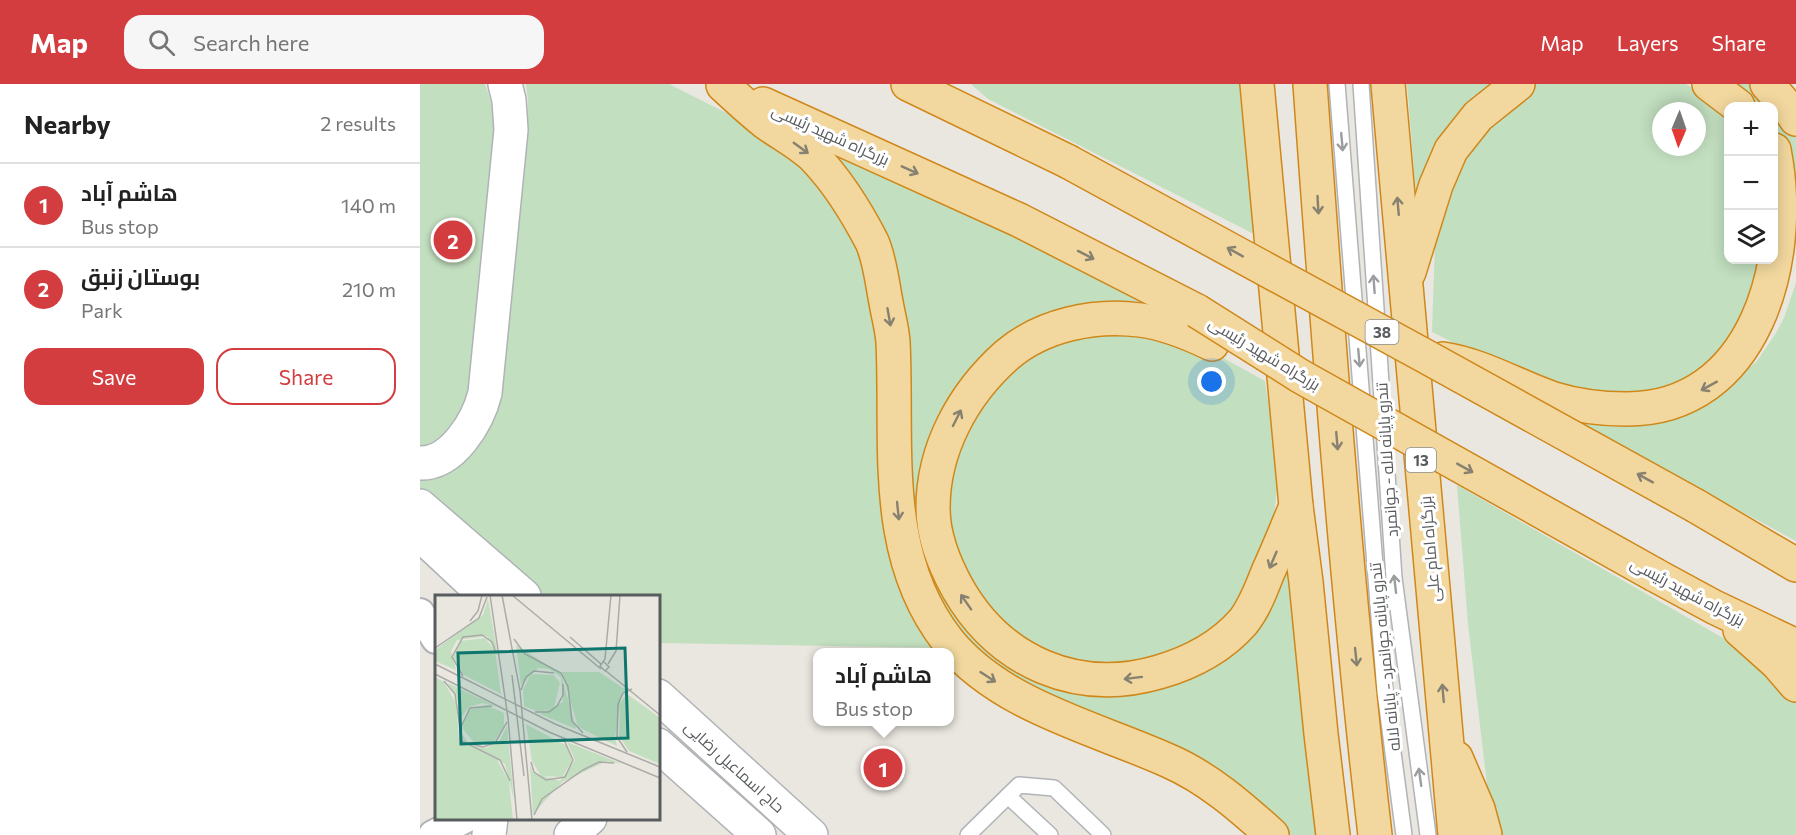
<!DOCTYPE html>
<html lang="en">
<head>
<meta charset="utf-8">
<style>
  :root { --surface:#fff; --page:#f6f6f6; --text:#222; --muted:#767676; --line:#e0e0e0; --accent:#d33d3f }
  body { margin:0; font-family:Commissioner,Cairo,sans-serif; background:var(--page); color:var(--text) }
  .controls { position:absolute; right:18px; top:18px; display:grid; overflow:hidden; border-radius:12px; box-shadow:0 3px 15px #0003 }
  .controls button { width:54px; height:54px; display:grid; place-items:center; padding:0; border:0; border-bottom:2px solid var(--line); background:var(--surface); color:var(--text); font:30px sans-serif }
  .compass { position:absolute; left:1232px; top:18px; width:54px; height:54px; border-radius:50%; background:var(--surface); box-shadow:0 3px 15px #0003; rotate:182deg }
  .you { position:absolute; left:792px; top:298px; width:21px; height:21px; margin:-15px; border:4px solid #fff; border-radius:50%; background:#1a73e8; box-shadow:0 0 0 9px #1a73e833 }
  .badge { display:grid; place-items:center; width:39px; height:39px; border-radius:50%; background:var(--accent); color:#fff; font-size:20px; font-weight:700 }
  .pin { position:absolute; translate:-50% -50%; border:3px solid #fff; box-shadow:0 2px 6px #0006 }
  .popup { position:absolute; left:393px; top:564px; width:141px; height:78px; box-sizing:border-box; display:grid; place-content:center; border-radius:12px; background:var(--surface); filter:drop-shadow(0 2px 4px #0005); font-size:20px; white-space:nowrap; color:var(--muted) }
  .popup b { font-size:22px; color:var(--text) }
  .popup::after { content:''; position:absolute; left:50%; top:100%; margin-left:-12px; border:12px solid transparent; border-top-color:var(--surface) }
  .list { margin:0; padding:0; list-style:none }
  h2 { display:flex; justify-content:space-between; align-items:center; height:78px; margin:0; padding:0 24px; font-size:26px }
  h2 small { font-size:20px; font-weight:400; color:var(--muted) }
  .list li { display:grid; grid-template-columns:39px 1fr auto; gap:18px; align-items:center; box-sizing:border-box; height:84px; padding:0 24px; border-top:2px solid var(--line) }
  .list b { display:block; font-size:22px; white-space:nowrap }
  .list p { margin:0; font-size:20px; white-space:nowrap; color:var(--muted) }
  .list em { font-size:20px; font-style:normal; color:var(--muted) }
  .actions { display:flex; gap:12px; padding:18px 24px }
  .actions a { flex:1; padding:14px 0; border:2px solid var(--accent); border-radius:18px; text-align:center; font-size:21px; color:var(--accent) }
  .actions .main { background:var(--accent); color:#fff }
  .icon { flex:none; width:33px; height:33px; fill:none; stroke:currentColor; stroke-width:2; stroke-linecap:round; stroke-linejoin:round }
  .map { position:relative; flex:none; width:1376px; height:751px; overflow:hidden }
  header { display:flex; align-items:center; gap:36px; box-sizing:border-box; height:84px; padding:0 30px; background:var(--accent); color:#fff }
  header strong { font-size:28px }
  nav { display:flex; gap:33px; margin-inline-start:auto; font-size:21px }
  .search { width:420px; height:54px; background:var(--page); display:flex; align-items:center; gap:15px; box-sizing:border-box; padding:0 21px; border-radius:18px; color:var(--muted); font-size:22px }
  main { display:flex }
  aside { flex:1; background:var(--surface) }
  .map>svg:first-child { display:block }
</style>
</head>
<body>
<header>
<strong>Map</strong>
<div class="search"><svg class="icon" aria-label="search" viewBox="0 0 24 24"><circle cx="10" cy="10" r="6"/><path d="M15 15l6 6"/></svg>Search here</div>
<nav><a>Map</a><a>Layers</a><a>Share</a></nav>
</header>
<main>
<aside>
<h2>Nearby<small>2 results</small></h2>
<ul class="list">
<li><span class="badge">1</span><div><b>هاشم آباد</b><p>Bus stop</p></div><em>140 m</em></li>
<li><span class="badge">2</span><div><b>بوستان زنبق</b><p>Park</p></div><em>210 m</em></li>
</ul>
<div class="actions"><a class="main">Save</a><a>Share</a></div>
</aside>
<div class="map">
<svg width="1376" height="751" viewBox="0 0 1376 751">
  <rect width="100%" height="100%" fill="#eae7e0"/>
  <g fill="#c2dfbf" fill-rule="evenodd">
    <path d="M0 0H65L71 18 75 44 55 296 33 347 0 369Z"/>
    <path d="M106 0H249L344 48 392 87 442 168 460 260 462 388 523 564 239 559 238 512H116L0 410V392L9 395 31 386 93 180 107 54 108 15Z"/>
    <path d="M551 0H819L836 151 568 15Z"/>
    <path d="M987 0H1080L998 134Z"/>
    <path d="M1117 0H1266L1308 27V176H1354L1353 209 1264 303 1159 314 1066 275 1012 248 1015 159 1035 78 1081 22ZM1241 27H1277V63H1241Z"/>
    <path d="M1309 0H1333L1344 9 1357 25 1376 54V94L1360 56 1354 46V22H1333Z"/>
    <path d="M365 41 794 251 746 233 561 277 526 319 505 379V429L602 586 759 594 869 461 901 751H868L823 709 614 610 536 552 514 514 491 429 477 205Z"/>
    <path d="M1376 199V457L1300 416 1232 385 1179 355 1136 321 1305 304 1337 277 1356 249 1364 234Z"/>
    <path d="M723 245 796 270 845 297 857 381V404L854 433 823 517 778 560 725 582 649 579 591 548 556 510 533 462 526 414 547 339 583 292 642 253Z"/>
    <path d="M1037 401 1336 573 1376 611V751H1073L1048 540Z"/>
  </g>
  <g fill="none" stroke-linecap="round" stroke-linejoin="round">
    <g stroke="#b1b3b7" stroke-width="18">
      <g id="service">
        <path d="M917 0 965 608 984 751"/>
        <path d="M941 0 974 494 1008 751"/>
        <path d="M588 712 630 751"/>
        <path d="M548 751 599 701 634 704 683 751"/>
      </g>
    </g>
    <g stroke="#b1b3b7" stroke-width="32">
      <g id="minor">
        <path d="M0 529 16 555"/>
        <path d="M13 751 46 734"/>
      </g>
    </g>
    <g stroke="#b0b3b6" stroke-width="36">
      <g id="secondary">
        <path d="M0 379C33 380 58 337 65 309L91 46 89 16 85 0"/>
        <path d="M0 422 104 512"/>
        <path d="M4 454 66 512"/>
        <path d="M238 612 391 751"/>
        <path d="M238 661 339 751"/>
        <path d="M69 751 71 734"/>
        <path d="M151 751 170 734"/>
      </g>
    </g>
    <g stroke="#d0871a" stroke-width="36">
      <g id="trunk">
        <path d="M488 0 647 77"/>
        <path d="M837 0 876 422 886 498 901 650 913 751"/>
        <path d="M890 0C908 251 926 501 955 751"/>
        <path d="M968 0 1035 751"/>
        <path d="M1289 0 1318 22"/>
        <path d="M1347 0 1370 26 1376 35"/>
        <path d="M303 1C317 14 331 27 345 38 361 50 381 60 395 74 418 98 437 129 452 158 460 176 462 198 466 218 468 231 472 244 473 258 478 359 460 471 528 557 580 622 676 644 749 677 788 694 821 723 852 751"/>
        <path d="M343 20 599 136 777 227"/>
        <path d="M989 188 1016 101 1031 66 1058 32 1098 0"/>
        <path d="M792 260C769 249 745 239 720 236 674 230 622 241 587 271 543 310 513 365 513 424 513 452 524 480 538 505 580 578 657 612 739 588 770 579 801 563 823 538 835 523 841 505 848 488 858 466 867 444 876 422"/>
        <path d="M1023 275C1062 281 1096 302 1134 315 1157 322 1182 325 1206 325 1335 326 1376 176 1354 66"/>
        <path d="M1276 422 1376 481"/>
        <path d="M1235 491 1294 523 1376 562"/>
        <path d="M1320 546 1357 579 1376 601"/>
        <path d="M1036 674 1058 725 1065 751"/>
      </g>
    </g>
    <use href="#service" stroke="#fff" stroke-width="15"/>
    <use href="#minor" stroke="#fff" stroke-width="28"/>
    <use href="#secondary" stroke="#fff" stroke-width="33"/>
    <use href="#trunk" stroke="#f2d89e" stroke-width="33"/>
    <g stroke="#d0871a" stroke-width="36" stroke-linecap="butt">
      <g id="trunk-bridge">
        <path d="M647 77 1005 272 1276 422"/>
        <path d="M777 227 880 292 1235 491"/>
      </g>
    </g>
    <use href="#trunk-bridge" stroke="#f2d89e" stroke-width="33"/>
  </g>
  <defs><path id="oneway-shaft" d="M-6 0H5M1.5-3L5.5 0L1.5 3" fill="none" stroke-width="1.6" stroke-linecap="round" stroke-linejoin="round" transform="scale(1.5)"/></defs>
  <g stroke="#9b9d9f">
    <use href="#oneway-shaft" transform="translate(922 58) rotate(85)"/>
    <use href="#oneway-shaft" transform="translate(954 200) rotate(-94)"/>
    <use href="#oneway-shaft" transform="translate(939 274) rotate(85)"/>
    <use href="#oneway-shaft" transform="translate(975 500) rotate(-97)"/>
    <use href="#oneway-shaft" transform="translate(1000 693) rotate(-98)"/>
  </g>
  <g stroke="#878172">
    <use href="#oneway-shaft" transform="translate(381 64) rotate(36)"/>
    <use href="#oneway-shaft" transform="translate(490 86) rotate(24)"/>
    <use href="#oneway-shaft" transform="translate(898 121) rotate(87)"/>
    <use href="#oneway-shaft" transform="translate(978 122) rotate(-95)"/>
    <use href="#oneway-shaft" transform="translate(815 168) rotate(-151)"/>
    <use href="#oneway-shaft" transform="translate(666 171) rotate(27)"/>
    <use href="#oneway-shaft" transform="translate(469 233) rotate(80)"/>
    <use href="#oneway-shaft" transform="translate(1289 302) rotate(151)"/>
    <use href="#oneway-shaft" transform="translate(537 334) rotate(-63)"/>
    <use href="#oneway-shaft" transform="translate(917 357) rotate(85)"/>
    <use href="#oneway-shaft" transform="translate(1045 384) rotate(29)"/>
    <use href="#oneway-shaft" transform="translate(1225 394) rotate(-151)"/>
    <use href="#oneway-shaft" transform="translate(478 427) rotate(84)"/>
    <use href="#oneway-shaft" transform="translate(853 476) rotate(113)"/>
    <use href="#oneway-shaft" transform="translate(546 518) rotate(-125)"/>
    <use href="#oneway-shaft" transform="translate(936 573) rotate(84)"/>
    <use href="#oneway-shaft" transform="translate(568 593) rotate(33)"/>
    <use href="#oneway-shaft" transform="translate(713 594) rotate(173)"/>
    <use href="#oneway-shaft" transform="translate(1023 609) rotate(-95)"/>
  </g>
  <g text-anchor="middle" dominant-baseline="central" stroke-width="6" stroke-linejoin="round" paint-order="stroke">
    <g fill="#fff" stroke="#8b8d8f" stroke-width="1.5">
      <rect x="945.5" y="236" width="33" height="24" rx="4.5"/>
      <rect x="986" y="364" width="30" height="24" rx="4.5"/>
    </g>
    <g font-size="15" font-weight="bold" fill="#595c5f">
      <text x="962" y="248">38</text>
      <text x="1001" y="376">13</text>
    </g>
    <g font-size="16" fill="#595c5f" stroke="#fff">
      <text transform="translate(411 50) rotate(24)">بزرگراه شهید رئیسی</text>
      <text transform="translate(845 269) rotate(31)">بزرگراه شهید رئیسی</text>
      <text transform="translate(966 376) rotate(-94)">تندرو پایانه لاله - جوانمرد</text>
      <text transform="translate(1009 465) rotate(-95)">بزرگراه امام علی</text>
      <text transform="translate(1268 507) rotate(28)">بزرگراه شهید رئیسی</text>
      <text transform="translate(964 573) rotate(-96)">تندرو پایانه جوانمرد - پایانه لاله</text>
      <text transform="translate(315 682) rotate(42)">حاج اسماعیل رضایی</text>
    </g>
  </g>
  <g transform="translate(15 511)">
    <rect width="225" height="225" fill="#eae7e0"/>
    <path d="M53 4 63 61 52 41 22 45 16 56 21 75 0 66V55L48 20ZM50 43 60 55 66 99 29 80 18 63 25 46ZM81 50 126 79 141 134 105 119 128 107 126 82 114 74 103 73 86 91ZM127 77H164L194 97H187L180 142 182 151 143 132ZM96 79 119 80 125 88 119 113 104 117 89 111 88 95ZM0 82 9 87 21 108 24 144 62 165 74 186 78 225H0ZM13 88 62 112 47 108 34 112 26 123 25 136 35 150 51 153 64 147 72 131 79 205 70 169 36 152 25 141 23 107ZM192 99 225 123V169L194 156 184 141 185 108ZM51 110 69 118V132L57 149H40L27 133 34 115ZM91 129 132 151 137 166 127 182 106 181 97 166ZM132 147 187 169 172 166 127 187 98 219 95 170 98 178 125 186 140 165Z" fill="#c2dfbf"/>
    <path fill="none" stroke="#acaba8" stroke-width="1.5" d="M55 0 73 123 82 225M67 0 85 96 97 225M77 0 166 74M35 26 43 16 47 0M135 42 166 69M79 44 90 59 126 78 133 92 137 126 148 138M0 53 44 23 52 2M169 67 174 72 170 76 165 71 170 64 176 0M0 69 120 129 225 172M173 69 181 56 185 0M171 76 225 120M0 79 114 137 225 183M77 80 89 181M28 81 17 62 28 42 47 40 57 47 61 58M9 86 20 99 27 146 65 165 75 186M86 95 91 82 99 76 119 78M100 117H114L122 111 128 100V89M26 132 35 113 57 111M37 149 48 152 60 148 72 127M192 157 182 142 183 109 188 98 197 94M96 167 99 177 111 185 130 182 138 165 129 145M99 220 107 204 148 175 164 167 179 168"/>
    <path fill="#0f766e" fill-opacity="0.15" stroke="#0f766e" stroke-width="3" d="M190 53 193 143 26 149 23 58Z"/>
    <rect width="225" height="225" fill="none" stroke="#595c5f" stroke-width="3"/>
  </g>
</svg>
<div class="controls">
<button>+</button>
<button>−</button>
<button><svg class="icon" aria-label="layers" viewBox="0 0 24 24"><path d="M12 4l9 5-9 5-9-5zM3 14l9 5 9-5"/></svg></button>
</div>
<svg class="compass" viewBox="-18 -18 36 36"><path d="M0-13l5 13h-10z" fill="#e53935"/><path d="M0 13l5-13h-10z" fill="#767676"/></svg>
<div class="you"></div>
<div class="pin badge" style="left:463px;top:684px">1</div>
<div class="popup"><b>هاشم آباد</b>Bus stop</div>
<div class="pin badge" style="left:33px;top:156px">2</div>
</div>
</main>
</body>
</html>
